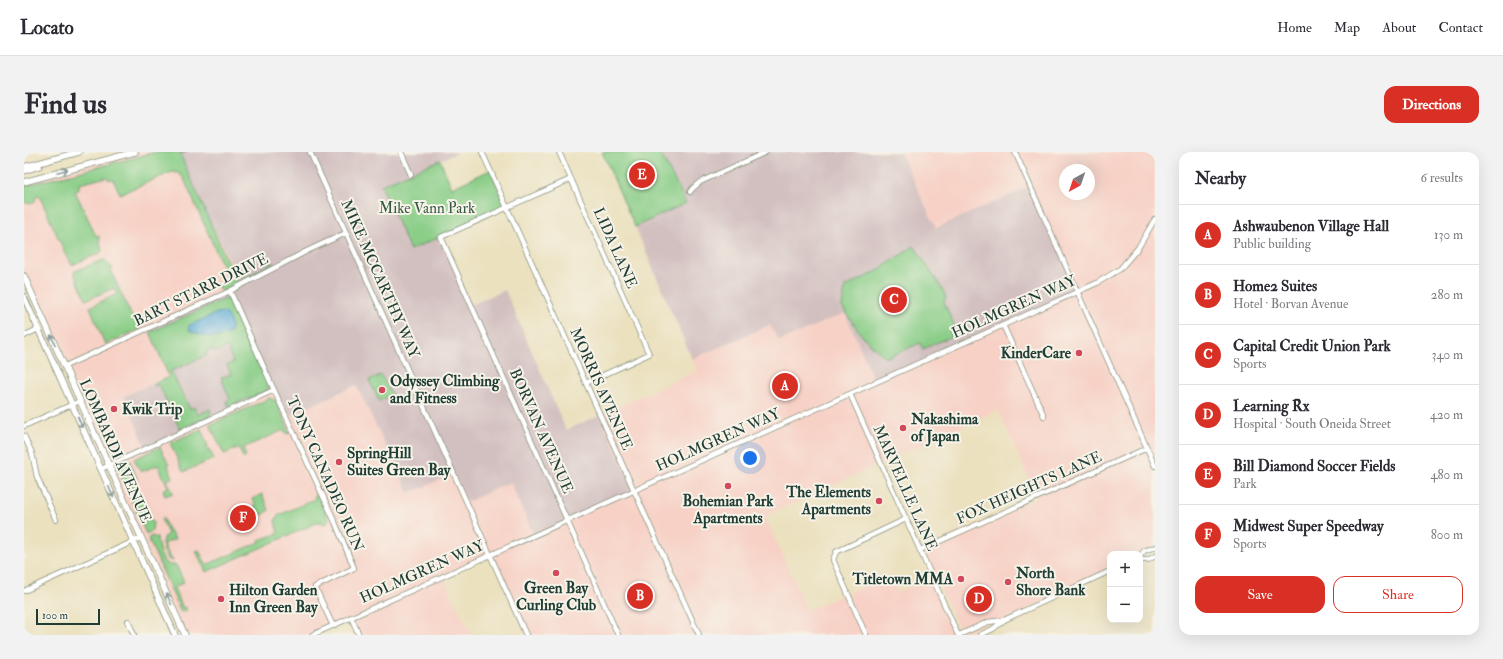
<!DOCTYPE html>
<html lang="en">
<head>
<meta charset="utf-8">
<style>
  :root { --surface:#fff; --page:#f2f2f3; --text:#2b2b33; --muted:#7c7c81; --line:#e1e1e2; --accent:#d93025 }
  body { margin:0; font-family:"IM FELL Double Pica",serif; background:var(--page); color:var(--text) }
  .controls { position:absolute; right:12px; bottom:12px; display:grid; overflow:hidden; border-radius:8px; box-shadow:0 4px 16px #0002 }
  .controls button { width:36px; height:36px; display:grid; place-items:center; padding:0; border:0; border-bottom:1px solid var(--line); background:var(--surface); color:var(--text); font:20px sans-serif }
  .compass { position:absolute; left:1035px; top:12px; width:36px; height:36px; border-radius:50%; background:var(--surface); box-shadow:0 4px 16px #0002; rotate:220deg }
  .scale { position:absolute; left:12px; bottom:10px; width:64px; box-sizing:border-box; padding-left:4px; border:2px solid #1f3d34; border-top:0; font-size:11px; line-height:14px; white-space:nowrap; color:#1f3d34; -webkit-text-stroke:3px #f7f3e8; paint-order:stroke }
  .you { position:absolute; left:726px; top:306px; width:14px; height:14px; margin:-10px; border:3px solid #fff; border-radius:50%; background:#1a73e8; box-shadow:0 0 0 6px #1a73e833 }
  .badge { display:grid; place-items:center; width:26px; height:26px; border-radius:50%; background:var(--accent); color:#fff; font-size:13px; font-weight:700 }
  .pin { position:absolute; translate:-50% -50%; border:2px solid #fff; box-shadow:0 1px 4px #0006 }
  .list { margin:0; padding:0; list-style:none }
  h2 { display:flex; justify-content:space-between; align-items:center; height:52px; margin:0; padding:0 16px; font-size:17px }
  h2 small { font-size:13px; font-weight:400; color:var(--muted) }
  .list li { display:grid; grid-template-columns:26px 1fr auto; gap:12px; align-items:center; box-sizing:border-box; height:60px; padding:0 16px; border-top:1px solid var(--line) }
  .list b { display:block; font-size:15px; white-space:nowrap }
  .list p { margin:0; font-size:13px; white-space:nowrap; color:var(--muted) }
  .list em { font-size:13px; font-style:normal; color:var(--muted) }
  .actions { display:flex; gap:8px; padding:12px 16px }
  .actions a { flex:1; padding:9px 0; border:1px solid var(--accent); border-radius:12px; text-align:center; font-size:14px; color:var(--accent) }
  .actions .main { background:var(--accent); color:#fff }
  .map { position:relative; flex:none; width:1131px; height:483px; overflow:hidden; border-radius:12px }
  header { display:flex; align-items:center; gap:24px; box-sizing:border-box; height:56px; padding:0 20px; background:var(--surface); border-bottom:1px solid var(--line) }
  header strong { font-size:19px }
  nav { display:flex; gap:22px; margin-inline-start:auto; font-size:14px }
  .intro { display:flex; align-items:center; justify-content:space-between; box-sizing:border-box; height:96px; padding:0 24px }
  h1 { margin:0; font-size:28px }
  .button { padding:10px 18px; border-radius:12px; background:var(--accent); color:#fff; font-size:14px; font-weight:700 }
  main { display:flex; gap:24px; padding:0 24px }
  aside { flex:1; background:var(--surface); border-radius:12px; box-shadow:0 4px 16px #0002 }
  .map>svg:first-child { display:block }
</style>
</head>
<body>
<header>
<strong>Locato</strong>
<nav><a>Home</a><a>Map</a><a>About</a><a>Contact</a></nav>
</header>
<div class="intro"><h1>Find us</h1><a class="button">Directions</a></div>
<main>
<div class="map">
<svg width="1131" height="483" viewBox="0 0 1131 483">
  <rect width="100%" height="100%" fill="#f7f3e8"/>
  <filter id="ink" filterUnits="userSpaceOnUse"><feTurbulence type="fractalNoise" baseFrequency=".025" numOctaves="2"/><feDisplacementMap in="SourceGraphic" scale="8" xChannelSelector="R" yChannelSelector="G"/><feConvolveMatrix kernelMatrix="1 2 1 2 8 2 1 2 1" color-interpolation-filters="sRGB"/></filter>
  <filter id="wash" filterUnits="userSpaceOnUse"><feTurbulence type="fractalNoise" baseFrequency=".012" numOctaves="4" result="noise"/><feDisplacementMap in="SourceGraphic" scale="16" xChannelSelector="R" yChannelSelector="G"/><feGaussianBlur stdDeviation="0.9" result="paint"/><feColorMatrix in="noise" values="0 0 0 0 0 0 0 0 0 0 0 0 0 0 0 0 0 1.4 0 .05"/><feComposite in="paint" operator="in"/></filter>
  <g filter="url(#wash)">
    <rect width="100%" height="100%" fill="#ebe1bf"/>
    <path fill="#f7d1c6" fill-rule="evenodd" d="M111 0H151L218 133 250 238 263 265 332 233 385 341 430 321 443 350 486 330 576 263 673 219 668 207 746 173 755 189 821 161 851 230 912 77 876 0H1131V395L1116 402H1086V419L980 468 964 470 937 482 899 397 1013 345 974 258 741 364 783 458 866 423 873 440 908 426 934 483H502L466 403 419 424 447 483H335L327 465 288 483H161L10 146 0 117V30ZM1041 18H1065V42H1041Z"/>
    <g fill="#d2bfbf">
      <path d="M151 0H435L357 33 386 98 417 85 447 153 481 138 542 278 576 263 610 339 510 383 486 330 443 350 430 322 385 341 332 233 263 265 250 238 122 296 100 244 147 224 125 175 218 133Z"/>
      <path d="M636 0H876L912 76 1007 34 1054 140 851 230 821 161 755 189 746 173 668 207 611 75 662 51Z"/>
    </g>
    <g fill="#8ace88" stroke="#54865e">
      <path d="M132 0H162L156 2 208 120 209 128 211 129 219 125H222L248 111 250 112 197 140 192 132 193 131 195 134 202 131V129L204 126 159 25 154 21 148 20 96 42 89 27 85 28 83 25 55 32V37L51 39 72 84H75L78 99 76 101 48 113 39 99V95L37 92 16 45 14 44 12 45 11 49 6 52 0 50V34Z"/>
      <path d="M578 0H636L662 51 611 75Z"/>
      <path d="M416 8 428 36 466 18 483 55 386 98 357 33Z"/>
      <path d="M890 94 917 135 922 145 920 150 931 175 925 177 928 184 899 197 896 191 862 206 838 184 818 155 821 135 850 121Z"/>
      <path d="M79 108H81L89 117 87 119 110 169H113L116 174V177L82 192 80 190 66 155 93 142 90 136 62 148 50 121 51 119Z"/>
      <path d="M201 147 207 149 245 235 241 240 205 254 202 249 206 247 197 226 207 222 203 213 209 210 203 195 191 200 187 197 182 200 183 203 147 219 166 257 170 255 174 263 186 257 187 261 185 264 156 277 135 233 131 234 130 232 145 225 126 180Z"/>
      <path d="M357 223 368 243 355 249 345 228Z"/>
      <path d="M246 246 252 249 266 280 263 282 260 278 219 296 222 304 220 307 215 296 200 302 186 273Z"/>
      <path d="M177 277 184 294 182 295 183 297H185L190 307 159 320 146 291Z"/>
      <path d="M136 295 145 313 144 314 149 325 143 328 149 341 141 344 139 338 144 335 134 313 117 320 110 307Z"/>
      <path d="M106 309 114 329 111 331 129 371 128 379 122 382 94 317 92 316Z"/>
      <path d="M238 342 245 358 240 362 226 366 223 360 231 355V351L228 347Z"/>
      <path d="M293 342 305 368 303 371 298 372 297 369 182 420 172 399 175 398 182 413 236 390 235 388 252 382 253 383 254 381 251 370 253 364 291 347 290 344Z"/>
      <path d="M139 366 146 381H148L151 387 140 392 146 406 149 408V409L144 407C140 399 133 388 144 382L137 367Z"/>
      <path d="M128 384 133 386C134 394 137 410 145 413 146 413 151 413 152 413L160 430 150 436 159 456H162V459L157 460 124 386Z"/>
    </g>
    <path fill="#5eadd8" stroke="#3e7586" d="M199 160 201 161C206 167 209 173 206 181 188 189 183 185 166 179L164 175 166 173 193 161Z"/>
  </g>
  <g filter="url(#ink)">
    <g fill="none" stroke-linecap="round" stroke-linejoin="round">
      <g stroke="#858f7a" stroke-width="6">
        <g id="minor">
          <path d="M286 0 502 483"/>
          <path d="M377 0 387 23"/>
          <path d="M458 0 675 483"/>
          <path d="M535 0 625 202 562 231"/>
          <path d="M991 0 1131 314"/>
          <path d="M547 27 417 85 594 483"/>
          <path d="M666 40 668 37 676 30 742 0"/>
          <path d="M206 139 250 238 311 370 330 416 291 435 309 474"/>
          <path d="M979 173 1020 264"/>
          <path d="M0 184 14 177"/>
          <path d="M41 214 206 139 283 99 322 81"/>
          <path d="M826 242 934 483"/>
          <path d="M0 274 56 249"/>
          <path d="M0 284 8 301 13 325 32 368"/>
          <path d="M77 317 250 238"/>
          <path d="M896 398 1123 296"/>
          <path d="M1116 404 1120 399 1131 395"/>
          <path d="M1116 408H1124L1131 404"/>
          <path d="M0 439 117 386"/>
          <path d="M327 465 335 483"/>
          <path d="M104 469 110 483"/>
          <path d="M288 483 1073 131 1096 117 1114 96 1131 67"/>
          <path d="M842 483 809 408 812 400 882 367"/>
          <path d="M935 483 964 470 980 468"/>
          <path d="M956 483 969 477 980 468 1086 419"/>
        </g>
      </g>
      <g stroke="#858f7a" stroke-width="7">
        <g id="major">
          <path d="M0 15 55 0"/>
          <path d="M0 19 15 14"/>
          <path d="M0 30 111 0"/>
          <path d="M0 124 161 483"/>
          <path d="M0 145 151 483"/>
        </g>
      </g>
      <use href="#minor" stroke="#fff" stroke-width="4.5"/>
      <use href="#major" stroke="#fff" stroke-width="5.5"/>
    </g>
    <defs><path id="oneway-shaft" d="M-6 0H5M1.5-3L5.5 0L1.5 3" fill="none" stroke-width="1.6" stroke-linecap="round" stroke-linejoin="round"/></defs>
    <g stroke="#8f9e9a">
      <use href="#oneway-shaft" transform="translate(38 19) rotate(-15)"/>
      <use href="#oneway-shaft" transform="translate(29 188) rotate(-114)"/>
      <use href="#oneway-shaft" transform="translate(56 270) rotate(66)"/>
      <use href="#oneway-shaft" transform="translate(87 340) rotate(66)"/>
      <use href="#oneway-shaft" transform="translate(145 447) rotate(-114)"/>
    </g>
  </g>
  <g fill="#d1495b" stroke="#f7f3e8" stroke-width="1.5">
    <circle cx="1055" cy="201" r="4"/>
    <circle cx="358" cy="238" r="4"/>
    <circle cx="90" cy="257" r="4"/>
    <circle cx="879" cy="276" r="4"/>
    <circle cx="315" cy="310" r="4"/>
    <circle cx="704" cy="334" r="4"/>
    <circle cx="855" cy="349" r="4"/>
    <circle cx="532" cy="421" r="4"/>
    <circle cx="937" cy="427" r="4"/>
    <circle cx="984" cy="430" r="4"/>
    <circle cx="197" cy="447" r="4"/>
  </g>
  <g text-anchor="middle" dominant-baseline="central" stroke-width="4" stroke-linejoin="round" paint-order="stroke">
    <g font-size="15" fill="#345a45" stroke="#f7f3e8">
      <text x="403" y="56">Mike Vann Park</text>
    </g>
    <g font-size="15" fill="#1f3d34" stroke="#f7f3e8">
      <text transform="translate(591 96) rotate(66)">LIDA LANE</text>
      <text transform="translate(356 127) rotate(66)">MIKE MCCARTHY WAY</text>
      <text transform="translate(177 138) rotate(-26)">BART STARR DRIVE</text>
      <text transform="translate(990 155) rotate(-24)">HOLMGREN WAY</text>
      <text transform="translate(577 237) rotate(66)">MORRIS AVENUE</text>
      <text transform="translate(517 279) rotate(66)">BORVAN AVENUE</text>
      <text transform="translate(694 288) rotate(-24)">HOLMGREN WAY</text>
      <text transform="translate(91 299) rotate(66)">LOMBARDI AVENUE</text>
      <text transform="translate(301 322) rotate(66)">TONY CANADEO RUN</text>
      <text transform="translate(881 336) rotate(66)">MARVELLE LANE</text>
      <text transform="translate(1005 336) rotate(-24)">FOX HEIGHTS LANE</text>
      <text transform="translate(398 420) rotate(-24)">HOLMGREN WAY</text>
    </g>
    <g font-size="15" font-weight="bold" fill="#1f3d34" stroke="#f7f3e8" text-anchor="start">
      <text x="1047" y="201" text-anchor="end">KinderCare</text>
      <text x="366" y="229">Odyssey Climbing<tspan x="366" dy="17">and Fitness</tspan></text>
      <text x="98" y="257">Kwik Trip</text>
      <text x="887" y="267">Nakashima<tspan x="887" dy="17">of Japan</tspan></text>
      <text x="323" y="301">SpringHill<tspan x="323" dy="17">Suites Green Bay</tspan></text>
      <text x="847" y="340" text-anchor="end">The Elements<tspan x="847" dy="17">Apartments</tspan></text>
      <text x="704" y="349" text-anchor="middle">Bohemian Park<tspan x="704" dy="17">Apartments</tspan></text>
      <text x="992" y="421">North<tspan x="992" dy="17">Shore Bank</tspan></text>
      <text x="929" y="427" text-anchor="end">Titletown MMA</text>
      <text x="532" y="436" text-anchor="middle">Green Bay<tspan x="532" dy="17">Curling Club</tspan></text>
      <text x="205" y="438">Hilton Garden<tspan x="205" dy="17">Inn Green Bay</tspan></text>
    </g>
  </g>
</svg>
<div class="controls">
<button>+</button>
<button>−</button>
</div>
<svg class="compass" viewBox="-18 -18 36 36"><path d="M0-13l5 13h-10z" fill="#e53935"/><path d="M0 13l5-13h-10z" fill="#7c7c81"/></svg>
<div class="scale">100 m</div>
<div class="you"></div>
<div class="pin badge" style="left:761px;top:234px">A</div>
<div class="pin badge" style="left:616px;top:444px">B</div>
<div class="pin badge" style="left:870px;top:148px">C</div>
<div class="pin badge" style="left:955px;top:447px">D</div>
<div class="pin badge" style="left:618px;top:23px">E</div>
<div class="pin badge" style="left:219px;top:366px">F</div>
</div>
<aside>
<h2>Nearby<small>6 results</small></h2>
<ul class="list">
<li><span class="badge">A</span><div><b>Ashwaubenon Village Hall</b><p>Public building</p></div><em>130 m</em></li>
<li><span class="badge">B</span><div><b>Home2 Suites</b><p>Hotel · Borvan Avenue</p></div><em>280 m</em></li>
<li><span class="badge">C</span><div><b>Capital Credit Union Park</b><p>Sports</p></div><em>340 m</em></li>
<li><span class="badge">D</span><div><b>Learning Rx</b><p>Hospital · South Oneida Street</p></div><em>420 m</em></li>
<li><span class="badge">E</span><div><b>Bill Diamond Soccer Fields</b><p>Park</p></div><em>480 m</em></li>
<li><span class="badge">F</span><div><b>Midwest Super Speedway</b><p>Sports</p></div><em>800 m</em></li>
</ul>
<div class="actions"><a class="main">Save</a><a>Share</a></div>
</aside>
</main>
</body>
</html>
